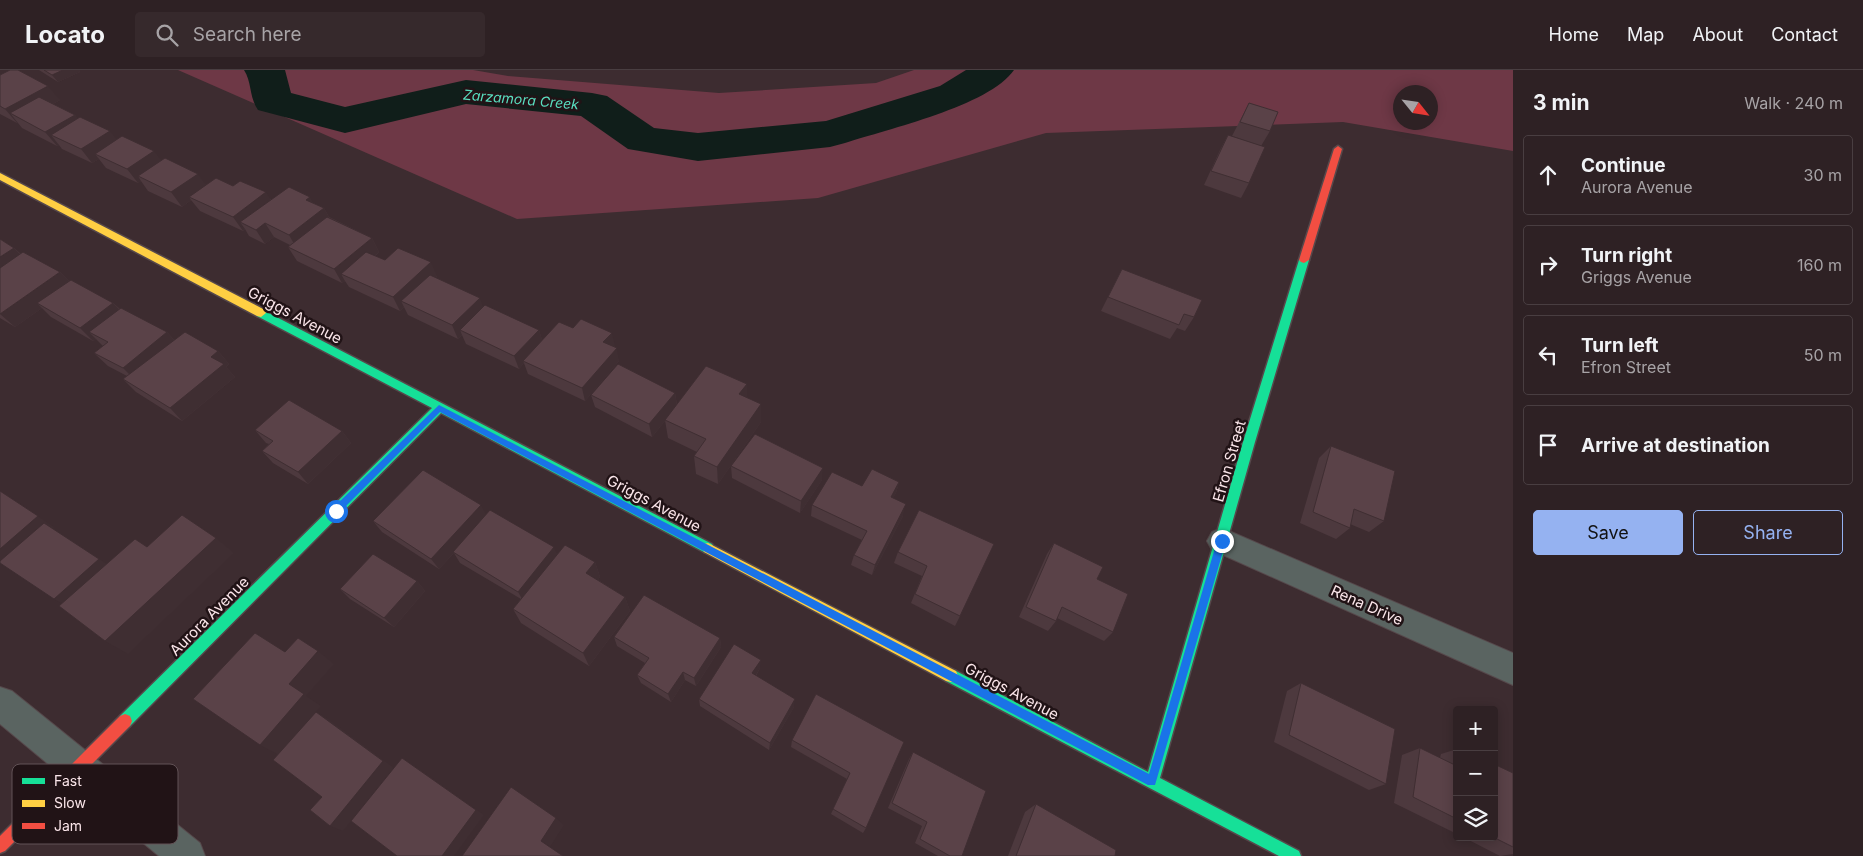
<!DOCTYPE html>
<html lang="en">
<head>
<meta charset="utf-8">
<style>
  :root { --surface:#2e2124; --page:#36292c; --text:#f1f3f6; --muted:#a7a3a6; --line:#493e41; --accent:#95b2f1 }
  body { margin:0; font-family:Inter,sans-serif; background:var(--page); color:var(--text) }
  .controls { position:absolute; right:15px; bottom:15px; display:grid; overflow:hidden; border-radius:5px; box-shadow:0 2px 12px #0003 }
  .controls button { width:45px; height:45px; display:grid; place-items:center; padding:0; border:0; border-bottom:1px solid var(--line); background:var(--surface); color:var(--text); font:25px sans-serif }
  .compass { position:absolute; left:1393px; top:15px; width:45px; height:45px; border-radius:50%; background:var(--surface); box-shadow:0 2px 12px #0003; rotate:120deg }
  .stop { position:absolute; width:15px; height:15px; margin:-11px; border:4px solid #1a73e8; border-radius:50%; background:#fff }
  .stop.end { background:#1a73e8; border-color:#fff; box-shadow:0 1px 5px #0008 }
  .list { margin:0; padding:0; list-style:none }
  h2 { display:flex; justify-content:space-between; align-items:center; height:65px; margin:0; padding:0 20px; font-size:21px }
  h2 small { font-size:16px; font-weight:400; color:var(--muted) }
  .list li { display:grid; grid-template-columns:32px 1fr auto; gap:15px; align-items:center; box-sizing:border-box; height:80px; margin:0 10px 10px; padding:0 10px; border:1px solid var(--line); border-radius:5px }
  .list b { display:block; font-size:19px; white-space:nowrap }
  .list p { margin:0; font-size:16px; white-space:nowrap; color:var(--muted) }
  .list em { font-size:16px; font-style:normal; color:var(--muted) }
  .actions { display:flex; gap:10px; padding:15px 20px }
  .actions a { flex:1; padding:11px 0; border:1px solid var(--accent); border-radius:5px; text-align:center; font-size:18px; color:var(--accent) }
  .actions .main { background:var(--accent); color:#111 }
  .icon { flex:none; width:28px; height:28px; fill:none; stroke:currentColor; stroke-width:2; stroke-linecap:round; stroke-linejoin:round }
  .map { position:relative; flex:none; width:1513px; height:786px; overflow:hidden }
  header { display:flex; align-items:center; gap:30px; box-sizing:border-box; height:70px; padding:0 25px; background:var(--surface); border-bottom:1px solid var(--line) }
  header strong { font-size:24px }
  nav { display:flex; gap:28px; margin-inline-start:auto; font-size:18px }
  .search { width:350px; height:45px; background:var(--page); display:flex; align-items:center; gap:12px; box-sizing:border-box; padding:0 18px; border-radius:5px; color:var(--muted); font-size:19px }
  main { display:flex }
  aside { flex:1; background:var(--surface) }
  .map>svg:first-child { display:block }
</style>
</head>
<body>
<header>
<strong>Locato</strong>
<div class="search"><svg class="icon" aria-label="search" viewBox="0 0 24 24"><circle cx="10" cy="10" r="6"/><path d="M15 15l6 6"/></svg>Search here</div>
<nav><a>Home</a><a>Map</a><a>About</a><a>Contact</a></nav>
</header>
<main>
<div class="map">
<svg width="1513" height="786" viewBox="0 0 1513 786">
  <rect width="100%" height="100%" fill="#3d2c30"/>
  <path fill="#6e3846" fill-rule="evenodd" d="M178 0H473L508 6 719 23 876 13 914 0H1513V81L1343 52 1046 63 818 128 517 149ZM1400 22H1430V52H1400Z"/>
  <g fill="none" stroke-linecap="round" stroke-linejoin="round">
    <path fill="#101e1a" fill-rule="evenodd" d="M244 0H285L291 23 345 37 466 10 592 23 607 26 654 58 698 63 826 51 940 16 966 0H1014C989 36 888 59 845 73L830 77 698 91 628 79 581 46 466 34 345 63 258 40C249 27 252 12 244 0Z"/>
    <g stroke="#56484b" stroke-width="2">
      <g id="street">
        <path d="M1222 458 1513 583V615L1212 480 1207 471 1212 462Z"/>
        <path d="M0 617 12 621 200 773 205 786H159L0 654Z"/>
      </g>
    </g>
    <g stroke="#56484b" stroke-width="3">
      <g id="fast">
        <path d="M1304 187 1309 190 1255 372 1160 708 1299 781 1301 786H1279L946 611 944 606 946 601 951 600 956 601 1148 702 1243 372 1299 190Z"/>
        <path d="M261 239 712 474 714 478 712 482 708 483 704 482 441 343 130 656 125 658 120 656 118 651 120 646 432 338 257 246 256 243Z"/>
      </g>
    </g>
    <g stroke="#56484b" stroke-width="3">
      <g id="slow">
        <path d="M0 103 265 240 266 243 261 247 257 246 0 110Z"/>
        <path d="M708 473 956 601 958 606 956 611 951 612 946 611 704 482 702 478 704 474Z"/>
      </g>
    </g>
    <g stroke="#56484b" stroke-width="3">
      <g id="jam">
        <path d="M1338 76 1342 79 1309 190 1304 193 1301 192 1299 190 1334 79Z"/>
        <path d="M125 644 130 646 132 651 130 656 5 781 0 783V766L120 646Z"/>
      </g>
    </g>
    <use href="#street" fill="#5a6461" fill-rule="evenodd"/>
    <use href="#fast" fill="#16e098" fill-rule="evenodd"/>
    <use href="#slow" fill="#ffcf43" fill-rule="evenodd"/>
    <use href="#jam" fill="#f24e42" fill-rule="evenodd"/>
  </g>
  <g fill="#4d393e">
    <path d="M39 0H79L80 2 58 12Z"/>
    <path d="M0 5 60 30 53 34 75 45 77 48 117 70 161 91 206 115 233 116 271 129 313 133 324 138 329 147 372 168 379 182 375 186 385 190 437 206 435 208 484 237 539 260 542 270 615 276 614 277 619 291 585 331 528 304 524 293 519 299 466 274 462 265 458 269 408 245 404 237 400 241 349 217 345 211 342 213 297 191 288 177 290 175 274 167 265 174 249 166 245 159 243 161 200 141 191 130 182 137 148 121 141 111 138 113 106 98 99 89 92 93 62 79 59 75 57 76 22 58 18 53H17L0 44Z"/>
    <path d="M1249 33 1270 61 1261 76 1232 66Z"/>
    <path d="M1228 65 1249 113 1241 128 1204 115 1220 80Z"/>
    <path d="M0 169 14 178 21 184 60 202 69 211 113 233 120 239 167 262 174 270 218 281 229 294 226 297 235 307 182 351 136 322 123 309 127 306 108 296 94 283 103 276 96 269 93 271 51 247 42 238 15 257 0 248Z"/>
    <path d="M1122 199 1194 247 1185 261 1177 258 1170 269 1101 241Z"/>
    <path d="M675 323 677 335 747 328 761 352 718 414 696 404 694 386 697 382 668 368 665 350 668 347 652 367 595 337 591 325Z"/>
    <path d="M255 360 342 361 351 373 308 414 273 393 262 381 269 374 266 373Z"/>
    <path d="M1331 376 1384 451 1369 462 1350 454V458L1336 469 1300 453 1319 388Z"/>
    <path d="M731 396 822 410 800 443 732 408Z"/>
    <path d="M899 412 896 423 893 428 903 446 872 505 851 495 854 485 862 470 811 446 812 435 862 416Z"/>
    <path d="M919 440 960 546 955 556 911 533 922 506 894 493 898 482Z"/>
    <path d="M486 445 558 484 595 492 600 507 598 510 625 527 630 541 589 596 521 553 513 539 521 529 460 493 454 483 439 499 382 462 373 451Z"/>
    <path d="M1054 473 1097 509 1113 562 1104 571 1057 548 1056 551 1048 561 1019 547 1047 484Z"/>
    <path d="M417 511 425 521 394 557 350 529 340 519Z"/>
    <path d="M614 567 720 568 721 577 696 616 685 610 671 632 641 613 637 605 645 593 617 576Z"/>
    <path d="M760 598 756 606 794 637 769 680 700 636 699 629Z"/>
    <path d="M1301 613 1386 714 1369 720 1274 672 1287 621Z"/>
    <path d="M792 670 904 672 866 758 863 763 831 744 847 709 791 677Z"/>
    <path d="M1420 678 1440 688 1441 684 1457 679V764L1394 733 1402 685Z"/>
    <path d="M913 682 962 786H938L915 773 922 756 888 738 909 689Z"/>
    <path d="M1513 703V784L1500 786 1463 767H1494Z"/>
    <path d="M1036 734 1115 786H1008L1025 742Z"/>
  </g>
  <g fill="#3f2e32">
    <path d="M63 0H79L80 2 58 12 52 5Z"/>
    <path d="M48 16 60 30 23 50 10 43 18 53H17L5 39Z"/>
    <path d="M75 45 86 59 51 65 59 75 57 76 45 62Z"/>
    <path d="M110 61 121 75 95 84 99 89 92 93 81 79Z"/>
    <path d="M154 81 165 95 138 106 141 111 138 113 127 99Z"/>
    <path d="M198 104 208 118 189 127 191 130 182 137 171 122Z"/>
    <path d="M266 122 275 137 240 152 245 159 243 161 233 147Z"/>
    <path d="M310 127 317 141 306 130Z"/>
    <path d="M324 138 332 153 297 179 289 165Z"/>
    <path d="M265 153 274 167 265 174 256 160Z"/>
    <path d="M372 168 379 182 349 207 341 204 345 211 342 213 334 199Z"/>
    <path d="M14 178 28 192 0 210V187Z"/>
    <path d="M431 192 437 206 407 234 401 231 404 237 400 241 393 227Z"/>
    <path d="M60 202 74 216 37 233 42 238 15 257 0 244Z"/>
    <path d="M480 228 485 242 460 260 462 265 458 269 452 255Z"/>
    <path d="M113 233 126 246 89 262 96 269 93 271 80 258Z"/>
    <path d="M539 260 543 273 523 291 524 293 519 299 514 286Z"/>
    <path d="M167 262 179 276 136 311 123 298Z"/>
    <path d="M612 263 615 276 607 286 603 272Z"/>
    <path d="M617 278 619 291 585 331 582 318Z"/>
    <path d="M218 281 229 294 226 297 235 307 182 351 170 338 211 287Z"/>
    <path d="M747 314V332L739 324Z"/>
    <path d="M675 323 677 336 652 367 649 354Z"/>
    <path d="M761 334V352L718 414 717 397Z"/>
    <path d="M342 361 351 373 308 414 298 402Z"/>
    <path d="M823 398 822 410 800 443 801 431Z"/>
    <path d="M899 412 896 423 888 439 891 427Z"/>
    <path d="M6 424 55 458 10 496 0 490V479Z"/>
    <path d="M906 434 903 446 872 505 875 495Z"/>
    <path d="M481 435 487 446 453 482 454 483 439 499 431 489Z"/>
    <path d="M216 468 234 483 128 584 105 571Z"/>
    <path d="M554 477 559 488 524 532 518 522Z"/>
    <path d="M99 489 115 499 72 539 54 529Z"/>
    <path d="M595 492 600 507 592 518 586 503Z"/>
    <path d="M417 511 425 521 394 557 384 548Z"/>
    <path d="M625 527 630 541 589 596 583 583Z"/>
    <path d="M720 568 721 577 696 616 694 608Z"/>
    <path d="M318 581 334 594 306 626 321 636 279 685 260 675 289 614Z"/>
    <path d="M761 590 760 598 752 612V603Z"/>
    <path d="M683 602 685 610 671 632 668 624Z"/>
    <path d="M795 629 794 637 769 680 770 673Z"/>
    <path d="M316 642 328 649 394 698 343 761 330 756Z"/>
    <path d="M412 694 484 745 454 786H442Z"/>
    <path d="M556 748 564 755 550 777 541 771Z"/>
  </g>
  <g fill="#5a4248" stroke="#3f2e32">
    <path d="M10 0H18L48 16 5 39 0 36V5Z"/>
    <path d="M44 0H63L52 5Z"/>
    <path d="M39 27 75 45 45 62 10 43Z"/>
    <path d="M1249 33 1278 42 1270 61 1240 52Z"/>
    <path d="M80 47 110 61 81 79 51 65Z"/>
    <path d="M1228 65 1265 77 1249 113 1211 101Z"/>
    <path d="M122 66 154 81 127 99 95 84Z"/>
    <path d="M165 88 198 104 171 122 138 106Z"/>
    <path d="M216 108 233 116 240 111 266 122 233 147 189 127Z"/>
    <path d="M289 117 310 127 306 130 324 138 289 165 265 153 256 160 240 152Z"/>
    <path d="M327 147 372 168 334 199 288 177Z"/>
    <path d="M0 169 14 178 0 187Z"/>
    <path d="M398 178 431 192 393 227 341 204 366 182 385 190Z"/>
    <path d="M23 182 60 202 0 244V198Z"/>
    <path d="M1122 199 1202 230 1194 247 1184 244 1179 255 1108 227Z"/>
    <path d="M430 205 480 228 452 255 401 231Z"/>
    <path d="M71 210 113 233 80 258 37 233Z"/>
    <path d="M485 235 539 260 514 286 460 260Z"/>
    <path d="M121 238 167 262 123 298 94 283 108 272 89 262Z"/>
    <path d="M581 249 612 263 603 272 617 278 582 318 523 291 559 252 573 258Z"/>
    <path d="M185 262 218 281 211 287 224 294 170 338 123 309Z"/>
    <path d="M618 294 675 323 649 354 591 325Z"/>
    <path d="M706 296 747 314 739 324 761 334 717 397 694 386 706 369 665 350Z"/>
    <path d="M289 330 342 361 298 402 262 381 273 371 255 360Z"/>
    <path d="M755 364 823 398 801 431 731 396Z"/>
    <path d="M1331 376 1395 401 1384 451 1354 439 1350 458 1313 442Z"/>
    <path d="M872 399 899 412 891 427 906 434 875 495 854 485 867 461 812 435 832 402 862 416Z"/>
    <path d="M423 400 481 435 431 489 373 451Z"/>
    <path d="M0 421 38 446 0 479Z"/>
    <path d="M490 440 554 477 518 522 453 482Z"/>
    <path d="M919 440 994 474 960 546 915 524 927 496 898 482Z"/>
    <path d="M182 445 216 468 105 571 59 536 135 469 147 477Z"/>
    <path d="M44 453 99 489 54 529 0 493V491Z"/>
    <path d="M1054 473 1103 497 1097 509 1128 524 1113 562 1062 537 1056 551 1026 537Z"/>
    <path d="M565 475 595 492 586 503 625 527 583 583 513 539Z"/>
    <path d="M373 484 417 511 384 548 340 519Z"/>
    <path d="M644 525 720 568 694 608 683 602 668 624 637 605 649 588 614 567Z"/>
    <path d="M255 563 285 582 298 568 318 581 289 614 304 624 260 675 193 629Z"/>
    <path d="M734 574 761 590 752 603 795 629 770 673 699 629Z"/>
    <path d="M1301 613 1395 659 1386 714 1289 665Z"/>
    <path d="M816 624 904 672 866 758 833 739 850 703 792 670Z"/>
    <path d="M316 642 383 691 330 756 310 740 322 727 273 690Z"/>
    <path d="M1420 678 1457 696V749L1413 727Z"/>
    <path d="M913 682 986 721 962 786H950L920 769 927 752 892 733Z"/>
    <path d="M402 688 476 740 442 786H397L351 751Z"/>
    <path d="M1494 694 1513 703V777L1493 767H1494Z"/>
    <path d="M511 717 556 748 541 771 563 786H462Z"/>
    <path d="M1036 734 1116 780 1115 786H1016Z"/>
  </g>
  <path fill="#1a73e8" d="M439 335 1149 704 1217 471 1222 468 1225 469 1226 471 1155 715H1148L440 342 339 443H333V438Z"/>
  <g text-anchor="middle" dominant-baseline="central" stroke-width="5" stroke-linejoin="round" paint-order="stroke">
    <g font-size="14" font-style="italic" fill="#59dfc0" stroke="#211316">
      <text transform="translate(521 29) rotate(5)">Zarzamora Creek</text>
    </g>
    <g font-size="15" fill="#fbe6ea" stroke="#211316">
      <text transform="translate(295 245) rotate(28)">Griggs Avenue</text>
      <text transform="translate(1229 391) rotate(-74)">Efron Street</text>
      <text transform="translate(654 433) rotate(28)">Griggs Avenue</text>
      <text transform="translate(1367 535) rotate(24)">Rena Drive</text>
      <text transform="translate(209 546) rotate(-45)">Aurora Avenue</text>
      <text transform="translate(1012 621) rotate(28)">Griggs Avenue</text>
    </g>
  </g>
  <rect x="12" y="694" width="166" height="80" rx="8" fill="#211316" stroke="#625256" stroke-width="1"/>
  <rect x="22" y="708" width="23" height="6" fill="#16e098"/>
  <rect x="22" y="730" width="23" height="7" fill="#ffcf43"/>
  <rect x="22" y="753" width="23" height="6" fill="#f24e42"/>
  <g font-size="14" fill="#fbe6ea">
    <text x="54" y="716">Fast</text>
    <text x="54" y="738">Slow</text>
    <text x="54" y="761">Jam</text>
  </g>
</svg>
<div class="controls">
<button>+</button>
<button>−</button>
<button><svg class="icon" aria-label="layers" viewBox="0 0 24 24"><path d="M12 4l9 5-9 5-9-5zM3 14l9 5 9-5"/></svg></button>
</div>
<svg class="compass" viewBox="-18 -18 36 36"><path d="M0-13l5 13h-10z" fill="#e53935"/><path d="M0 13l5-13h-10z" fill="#a7a3a6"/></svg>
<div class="stop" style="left:336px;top:441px"></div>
<div class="stop end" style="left:1222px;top:471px"></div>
</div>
<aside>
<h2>3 min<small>Walk · 240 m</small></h2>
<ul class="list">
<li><svg class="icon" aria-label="ahead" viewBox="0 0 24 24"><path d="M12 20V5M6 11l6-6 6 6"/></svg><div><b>Continue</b><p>Aurora Avenue</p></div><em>30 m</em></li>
<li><svg class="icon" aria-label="right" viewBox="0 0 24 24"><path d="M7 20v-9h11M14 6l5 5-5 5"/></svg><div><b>Turn right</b><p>Griggs Avenue</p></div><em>160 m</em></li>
<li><svg class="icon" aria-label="left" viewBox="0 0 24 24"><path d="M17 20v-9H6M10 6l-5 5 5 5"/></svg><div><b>Turn left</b><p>Efron Street</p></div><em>50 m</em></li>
<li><svg class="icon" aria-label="arrive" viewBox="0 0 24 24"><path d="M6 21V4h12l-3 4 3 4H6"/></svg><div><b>Arrive at destination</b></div></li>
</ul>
<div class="actions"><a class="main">Save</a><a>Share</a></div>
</aside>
</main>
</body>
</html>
